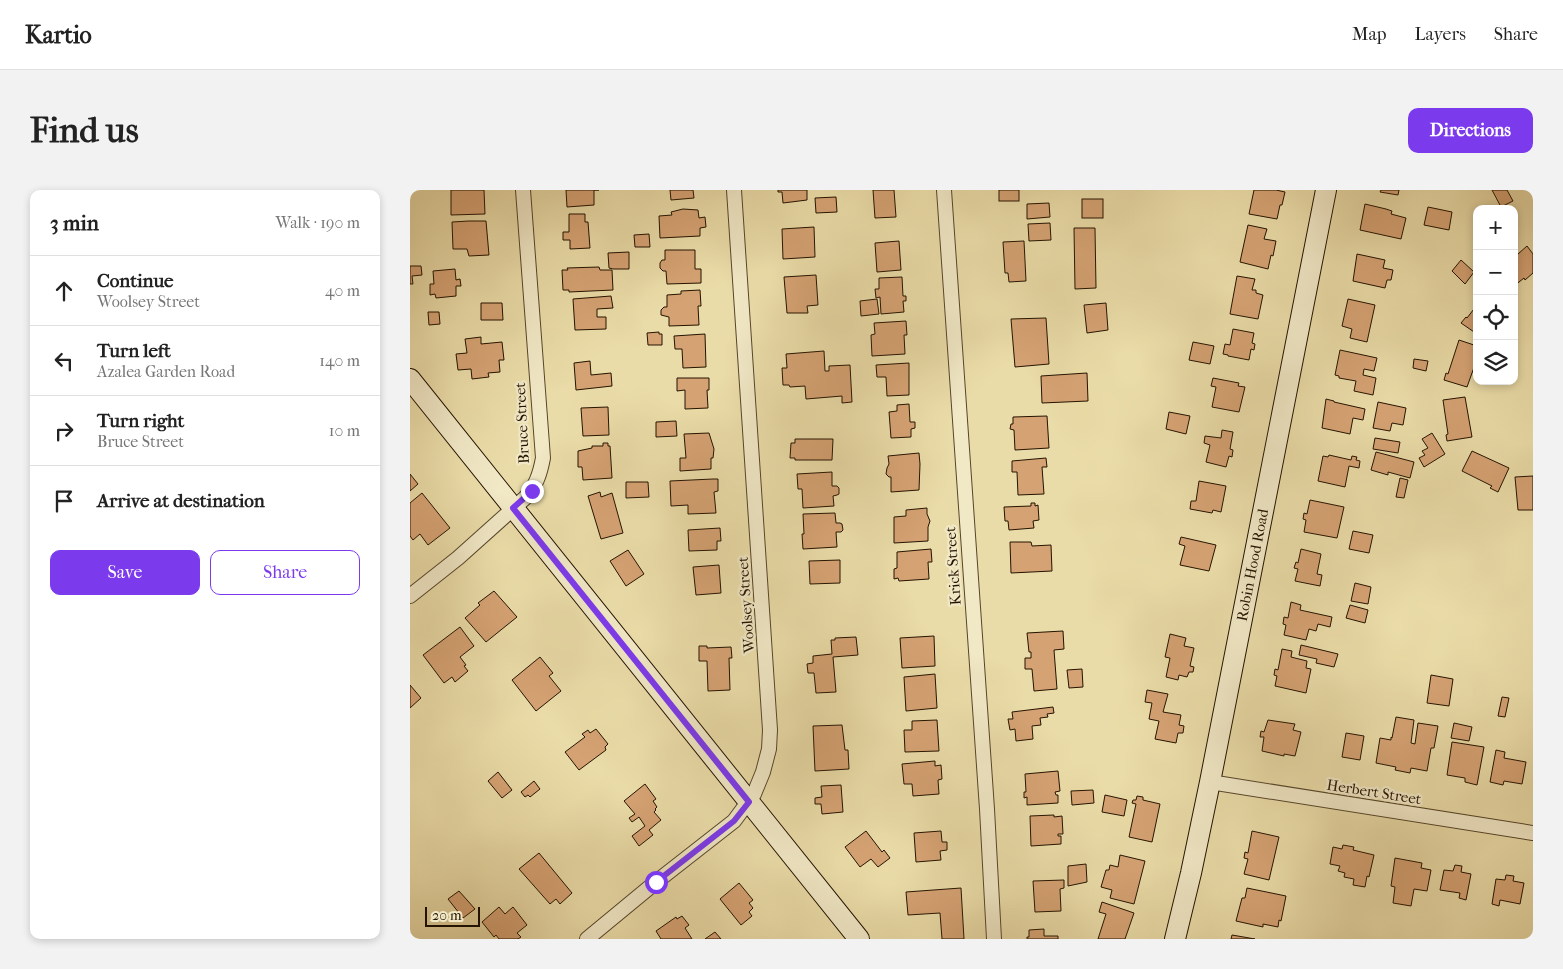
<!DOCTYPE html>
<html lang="en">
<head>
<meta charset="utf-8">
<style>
  :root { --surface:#fff; --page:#f2f2f2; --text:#222; --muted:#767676; --line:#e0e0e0; --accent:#7c3aed }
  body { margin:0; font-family:"IM FELL French Canon",serif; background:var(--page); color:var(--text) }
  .controls { position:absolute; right:15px; top:15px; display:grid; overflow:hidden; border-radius:10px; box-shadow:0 2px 8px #0003 }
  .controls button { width:45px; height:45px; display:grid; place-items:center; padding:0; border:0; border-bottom:1px solid var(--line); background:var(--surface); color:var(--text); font:25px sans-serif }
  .scale { position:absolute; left:15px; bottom:12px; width:55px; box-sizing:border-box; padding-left:5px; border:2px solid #241300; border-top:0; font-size:14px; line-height:18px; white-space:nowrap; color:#241300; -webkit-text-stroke:4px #f1e8c6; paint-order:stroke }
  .stop { position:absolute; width:15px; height:15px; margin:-11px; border:4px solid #7c3aed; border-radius:50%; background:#fff }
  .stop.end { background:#7c3aed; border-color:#fff; box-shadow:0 1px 5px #0008 }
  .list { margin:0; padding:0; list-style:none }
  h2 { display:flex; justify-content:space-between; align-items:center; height:65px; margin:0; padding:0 20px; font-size:21px }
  h2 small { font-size:16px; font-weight:400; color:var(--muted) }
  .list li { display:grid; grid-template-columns:32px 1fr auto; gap:15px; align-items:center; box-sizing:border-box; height:70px; padding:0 20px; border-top:1px solid var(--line) }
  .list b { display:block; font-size:19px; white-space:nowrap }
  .list p { margin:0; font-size:16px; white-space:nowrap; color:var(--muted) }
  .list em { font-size:16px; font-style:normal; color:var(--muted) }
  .actions { display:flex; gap:10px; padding:15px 20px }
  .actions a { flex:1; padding:11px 0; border:1px solid var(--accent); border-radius:10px; text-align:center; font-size:18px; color:var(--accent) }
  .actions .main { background:var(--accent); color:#fff }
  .icon { flex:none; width:28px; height:28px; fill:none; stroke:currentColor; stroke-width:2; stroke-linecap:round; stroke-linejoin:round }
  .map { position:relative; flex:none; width:1123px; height:749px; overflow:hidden; border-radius:10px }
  header { display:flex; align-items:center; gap:30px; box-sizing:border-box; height:70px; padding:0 25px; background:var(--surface); border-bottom:1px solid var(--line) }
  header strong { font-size:24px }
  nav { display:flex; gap:28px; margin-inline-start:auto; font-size:18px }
  .intro { display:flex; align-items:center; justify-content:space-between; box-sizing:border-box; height:120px; padding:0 30px }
  h1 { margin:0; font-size:35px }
  .button { padding:12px 22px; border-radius:10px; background:var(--accent); color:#fff; font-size:18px; font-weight:700 }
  main { display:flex; gap:30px; padding:0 30px }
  aside { flex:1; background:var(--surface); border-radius:10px; box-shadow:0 2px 8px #0003 }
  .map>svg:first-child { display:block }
</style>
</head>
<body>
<header>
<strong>Kartio</strong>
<nav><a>Map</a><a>Layers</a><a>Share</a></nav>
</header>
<div class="intro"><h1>Find us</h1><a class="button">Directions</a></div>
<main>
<aside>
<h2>3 min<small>Walk · 190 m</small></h2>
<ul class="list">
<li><svg class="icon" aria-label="ahead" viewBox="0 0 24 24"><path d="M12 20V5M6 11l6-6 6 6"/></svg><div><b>Continue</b><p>Woolsey Street</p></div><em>40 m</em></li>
<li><svg class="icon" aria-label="left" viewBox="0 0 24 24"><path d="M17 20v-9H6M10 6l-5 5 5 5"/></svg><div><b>Turn left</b><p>Azalea Garden Road</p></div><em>140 m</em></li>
<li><svg class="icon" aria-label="right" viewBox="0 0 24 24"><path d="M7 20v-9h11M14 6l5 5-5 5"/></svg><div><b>Turn right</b><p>Bruce Street</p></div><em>10 m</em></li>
<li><svg class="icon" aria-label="arrive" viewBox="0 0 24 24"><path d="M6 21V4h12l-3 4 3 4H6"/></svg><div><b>Arrive at destination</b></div></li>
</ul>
<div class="actions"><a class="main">Save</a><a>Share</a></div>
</aside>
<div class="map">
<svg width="1123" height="749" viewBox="0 0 1123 749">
  <rect width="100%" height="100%" fill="#eadca8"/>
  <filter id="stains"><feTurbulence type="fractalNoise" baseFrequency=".004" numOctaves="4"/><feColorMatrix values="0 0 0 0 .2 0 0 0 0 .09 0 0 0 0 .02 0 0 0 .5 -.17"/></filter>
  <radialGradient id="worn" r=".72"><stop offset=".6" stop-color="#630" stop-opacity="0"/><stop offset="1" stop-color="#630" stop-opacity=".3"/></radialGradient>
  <g fill="#d5a273" stroke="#241300">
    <path d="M41 0H74L75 24 41 25Z"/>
    <path d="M156 0H189H184V15L157 17Z"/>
    <path d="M260 0H283L284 8 261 10Z"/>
    <path d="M368 0H397V10L373 13 372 2H368Z"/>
    <path d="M463 0H484L486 27 465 28Z"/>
    <rect x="589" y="0" width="20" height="11"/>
    <path d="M844 0H866L875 2 872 15H870L867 29 839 24Z"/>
    <path d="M971 0H989L988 5 970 2Z"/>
    <path d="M1082 0H1097L1103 11 1091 17Z"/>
    <path d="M426 7 427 22 406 23 405 8Z"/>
    <rect x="672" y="9" width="21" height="19"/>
    <path d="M639 13 640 27 617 29V14Z"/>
    <path d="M955 14 976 19 982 21 981 24 996 28 991 49 950 40Z"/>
    <path d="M1018 17 1042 22 1039 40 1014 35Z"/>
    <path d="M273 19 288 20 289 28 295 27 296 37 290 38V46L250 48 249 26 262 25 261 22Z"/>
    <path d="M159 24H175V32H178L180 58 160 59V50H153V42H159Z"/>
    <path d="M59 31H76L79 65 59 66 57 59H43L42 32Z"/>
    <path d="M640 33 641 50 619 51 618 34Z"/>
    <path d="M838 35 857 39 854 49 866 51 863 66 861 65 858 79 830 72Z"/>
    <path d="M404 37 405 67 373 69 372 39Z"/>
    <path d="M664 38H685L686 98 665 99Z"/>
    <path d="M239 44 240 57H225L224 45Z"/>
    <path d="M489 51 491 80 467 82 465 53Z"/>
    <path d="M614 51 616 91 599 92 598 83H595L593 52Z"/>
    <path d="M1117 56 1123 64V83L1115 90 1114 88 1104 96V59L1108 64Z"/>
    <path d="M255 60H285V79H291V93L257 94 256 81H253L250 78V73L252 70H255Z"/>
    <path d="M219 62V79H203L199 78 198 63Z"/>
    <path d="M947 64 975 70 973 78 983 80 981 90H977L975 98 943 91Z"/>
    <path d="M1051 70 1064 82 1055 94 1042 81Z"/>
    <path d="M0 76H11L12 85 2 86 3 94H0Z"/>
    <path d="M189 77 190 80H202L203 100 159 102V100H153L152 80H158L157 78Z"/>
    <path d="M45 79 46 90 50 89 51 96H46V106L26 108 25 104 20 105V94H24L23 81Z"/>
    <path d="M406 85 408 115 397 116 398 123H377L374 87Z"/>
    <path d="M827 86 845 89 842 100H846V103L853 105 848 129 820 124Z"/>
    <path d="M492 87 493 106H496V111H493L494 122 471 124 470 107 466 108 465 99H469V88Z"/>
    <path d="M290 100 291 116H288L289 135 259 136V127L251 125V120L254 117H257V105L271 104V101Z"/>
    <path d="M201 106 203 118 187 119V127H196V139L165 140 163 109Z"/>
    <path d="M467 109 469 124 451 126 450 111Z"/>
    <path d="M938 109 965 115 957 152 940 148 942 139 932 136Z"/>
    <path d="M71 113H92L93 130H71Z"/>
    <path d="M696 113 698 140 677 143 674 115Z"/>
    <path d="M1067 115V144L1051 133 1056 127 1057 128Z"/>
    <path d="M18 122H29L30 134 19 135Z"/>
    <path d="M636 128 639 174 605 177 601 129Z"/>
    <path d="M496 131 497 145H494L495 164 462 166 461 145 465 144 464 133Z"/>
    <path d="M823 139 844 143 842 153 845 154 844 160 841 159 839 170 818 166V165L813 164 815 154 820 155Z"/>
    <path d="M249 142V144H252V155H238L237 143Z"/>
    <path d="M295 144 296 177 273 178 272 159H265L264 146Z"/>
    <path d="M71 147V154L92 152 94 170H89L90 182 78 183 79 187 62 189 61 179 48 180 46 164 57 163 55 149Z"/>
    <path d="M1049 150 1067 156V169L1057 197 1034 190 1036 183 1038 184Z"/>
    <path d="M783 152 804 156 800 174 779 170Z"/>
    <path d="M930 160 967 168 964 181 954 179 953 185 966 188 963 205 944 201 946 191 929 188V186L925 185Z"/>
    <path d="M414 161 415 181H419V176L440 175 442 212 432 213V206L396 209 395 196 380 197 379 195H373L372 178H377L376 164Z"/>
    <path d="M1004 169 1018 171 1016 181 1003 178Z"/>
    <path d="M180 171 181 185 201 183 202 196 166 200 164 173Z"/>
    <path d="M499 173V205L477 206 476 187H467L466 175Z"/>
    <path d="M677 183 678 211 632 213 631 186Z"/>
    <path d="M267 188H299V200H297L298 218 275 219V200L267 201Z"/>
    <path d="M803 188 829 193 828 196 835 197 829 222 802 217 806 197 801 196Z"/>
    <path d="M1055 207 1062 247 1037 251 1036 245 1038 244 1033 210Z"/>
    <path d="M916 209 924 211V212L955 219 953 230 943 228 940 244 912 238Z"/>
    <path d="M968 212 996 218 993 235 982 233 980 241 963 238Z"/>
    <path d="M499 214 500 232H505V238L501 239V247L481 248 479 222 487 221V215Z"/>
    <path d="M198 217 199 245 173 246 171 218Z"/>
    <path d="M759 222 780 226 776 244 756 239Z"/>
    <path d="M637 226 639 258 605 260 604 240 600 239 601 234H603V227Z"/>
    <path d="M266 231 267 246 246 247V232Z"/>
    <path d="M812 240 823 242 820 259 823 260 822 267 819 266 816 277 796 272 800 255 794 253 795 246 811 248Z"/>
    <path d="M299 243 304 259 303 268H301V279L270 281V268H276L274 244Z"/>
    <path d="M1022 243 1035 264 1014 277 1009 268 1015 265 1012 261 1018 258 1012 249Z"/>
    <path d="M965 248 990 252 988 263 963 259Z"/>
    <path d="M385 249H423L422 270H385V268H380L381 253H385Z"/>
    <path d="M193 253H198V256H200L202 288 173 290 172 277H168V261L182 258V256H193Z"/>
    <path d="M1062 261 1099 278 1088 302 1080 298 1082 296 1052 281Z"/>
    <path d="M966 262 1004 272 1000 288 978 282V285L961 280Z"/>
    <path d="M509 263 510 274 509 300 481 302V287H479L476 284 477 278 479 274 478 266Z"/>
    <path d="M919 265 941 270 942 266 947 267 946 270 950 271 949 278 939 276 935 297 908 291 913 266 918 267Z"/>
    <path d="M636 268 637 277H632L634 304 608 305 607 282H602V271Z"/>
    <path d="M422 282V296H427L429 298V304L427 305 423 306 424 316 393 318 392 299H388L387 284Z"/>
    <path d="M0 284 8 294 0 301Z"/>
    <path d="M1123 286V320H1108L1105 287Z"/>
    <path d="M990 288 998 290 994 308 986 307Z"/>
    <path d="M303 289H308V301L304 302 306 323 278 324V315L261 316 260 291Z"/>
    <path d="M789 291 816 296 811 322 803 320 802 323 780 319 781 311H786Z"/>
    <path d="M216 292H238L239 307 216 308Z"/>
    <path d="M190 302 191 307 202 303 213 343 191 349 178 306Z"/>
    <path d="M12 303 40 338 18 355 10 344 3 350 0 346V313Z"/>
    <path d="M900 310 934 317 927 348 894 342 896 330 893 329 894 323 897 324Z"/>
    <path d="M621 313H625V316L628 315 629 330 623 331 624 338 599 340 598 331H595L594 317 621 316Z"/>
    <path d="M517 318V324L520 331 518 337V351L484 353V327L496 326V320Z"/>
    <path d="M425 323 426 333H430L432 334 433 340 431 342H426L427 357 393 359 392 344H394L393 324Z"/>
    <path d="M310 338 311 351H307V360L279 361 278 340Z"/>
    <path d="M943 341 963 345 959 363 939 359Z"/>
    <path d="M771 347 806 355 799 381 770 375 775 356 769 354Z"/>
    <path d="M600 352H621L622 356 641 355 642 381 601 383Z"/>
    <path d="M521 359 522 372H518L519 389 489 391 488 388 484 389V379L487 378V362Z"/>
    <path d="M891 359 911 364 907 384 912 385 910 396 885 391 888 379 884 378 886 372 888 373Z"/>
    <path d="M218 360 234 384 216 396 200 371Z"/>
    <path d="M430 370V393L400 394 399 371Z"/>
    <path d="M309 375 311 403 286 405 283 377Z"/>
    <path d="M945 393 961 397 958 414 941 411Z"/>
    <path d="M84 401 107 427 76 452 55 428 70 415 68 413Z"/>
    <path d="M881 412 891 415 890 420 922 427 920 437 908 434 906 441 899 439 896 450 874 445 876 435 873 434 874 427 878 428Z"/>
    <path d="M940 415 958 420 955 433 936 428Z"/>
    <path d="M50 437 64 456 50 467 56 475 54 476 58 481 45 492 42 487 34 493 13 465Z"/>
    <path d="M653 441 654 459 644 460 647 499 624 501 622 479H615V468H621V462H619L617 443Z"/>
    <path d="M760 444 776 448 774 456 784 458 780 476 784 477 783 482H779L777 487 769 485 768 490 756 487 760 468 755 467Z"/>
    <path d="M524 446 525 476 492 478 490 448Z"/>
    <path d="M446 447 448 465 423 467 426 502 406 503 404 483H398L397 474 403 473V466L422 464 421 450H425V448Z"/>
    <path d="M891 455 928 464 924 477 906 473 907 469 889 465Z"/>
    <path d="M289 456H297V458L321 457 322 468H319L320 500 298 501 297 471H289Z"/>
    <path d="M872 459 882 461 881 467 897 471 896 478 901 479 896 503 865 496 867 486 864 485 865 479 868 480Z"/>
    <path d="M130 467 143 483 139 486 151 501 126 521 102 490Z"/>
    <path d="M672 479 673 497 659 498 657 480Z"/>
    <path d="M525 484 527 518 496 521 494 487Z"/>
    <path d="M1021 485 1043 489 1039 516 1017 513Z"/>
    <path d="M0 495 11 508 0 518Z"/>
    <path d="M737 500 758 504 753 522 771 525 769 535 774 536 773 543H768L766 553 745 549 749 531 739 529 742 513 735 512Z"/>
    <path d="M1092 507 1099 508 1095 527 1088 526Z"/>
    <path d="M643 517 644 523 637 524 638 527 630 528 631 535 622 536 623 549 606 551 605 539 600 540 598 529H603L602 522Z"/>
    <path d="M986 527 1004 530 1001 553 1005 554 1008 533 1028 536 1024 558H1021L1017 581 1001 578 1000 583 985 580 986 577 966 573 970 548 981 550V547L982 548Z"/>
    <path d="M527 530 529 561 495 562 494 540H502V531Z"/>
    <path d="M858 530 885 534 883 540 891 542 885 566 874 564V566L852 561 854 547H850L851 541 854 542Z"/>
    <path d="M1044 533 1062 537 1059 551 1041 548Z"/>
    <path d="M432 535 435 560H438L439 579 405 581 403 536Z"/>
    <path d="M186 539 198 554 195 557 196 560 169 580 155 562 175 547 172 544 178 540 180 543Z"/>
    <path d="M936 543 954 546 950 570 932 567Z"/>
    <path d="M1042 552 1074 557 1067 595 1055 592V588L1037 585Z"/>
    <path d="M1086 560 1095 562 1094 568 1116 572 1112 594 1094 591 1093 595 1080 592Z"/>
    <path d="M525 571V576L531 575 532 589 528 590 529 604 503 606 502 594H494L492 574Z"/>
    <path d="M648 581 650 601 645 602 646 605H648V613L617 615V607L614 608V602H616L615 584Z"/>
    <path d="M88 582 102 600 92 608 78 591Z"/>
    <path d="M124 591 130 599 120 607 118 605 115 607 111 602Z"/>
    <path d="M235 594 246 609 243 611 247 617 245 619 246 620 244 622 251 630 239 640 243 645 229 656 222 646 235 636 229 627 222 632 219 628 225 624 214 611Z"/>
    <path d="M431 595 433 622 412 624 411 614H405V608L412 607 411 596Z"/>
    <path d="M683 600 684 613 662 615 661 601Z"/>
    <path d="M695 605 717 610 714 626 692 622Z"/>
    <path d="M727 606 733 607V610L750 614 742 652 719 647 726 614 722 613 723 610H726Z"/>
    <path d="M644 625V627L652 626 653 644H648V646H651V654L621 656 620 626Z"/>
    <path d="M456 641 472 662 474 660 480 668 468 677 461 669 450 677 435 657Z"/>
    <path d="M531 641 532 652H537V660L530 661 531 670 506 672 504 643Z"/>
    <path d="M842 641 869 647 859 690 834 684 838 669 834 668 835 662 838 663Z"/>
    <path d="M933 655 944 657 943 660 964 665 959 687 957 686 955 697 943 695 944 689 934 687 935 683 928 681 930 676 920 674 923 657 932 659Z"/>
    <path d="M129 663 162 703 150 714 146 709 140 714 109 679Z"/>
    <path d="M710 665 735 671 724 714 700 708 702 700 691 697 696 680H699L700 675 708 677Z"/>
    <path d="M985 668 1012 673 1011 678 1021 680 1017 701 1004 699 1001 716 983 713 985 697 981 696Z"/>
    <path d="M676 674 677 692 658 696V676Z"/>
    <path d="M1045 675 1052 676 1051 682 1061 684 1056 710 1049 708 1050 703 1030 700 1034 680 1043 681Z"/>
    <path d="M1096 685 1104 686 1103 691 1114 693 1110 714 1090 710 1089 716 1082 714 1086 689 1095 690Z"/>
    <path d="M654 690V698L650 699 651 721 625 722 623 691Z"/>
    <path d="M329 693 343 710 339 713 343 718 339 722 342 726 331 735 310 709Z"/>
    <path d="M551 698 554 749H532L530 723 498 725 496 702Z"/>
    <path d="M837 698 876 706 871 731 869 730 868 737 853 734V737L826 731 832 708H835Z"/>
    <path d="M49 701 65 719 53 728 38 709Z"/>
    <path d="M692 712 724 723 715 749H688L696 724 689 722Z"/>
    <path d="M89 717 95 724 103 717 117 735 107 743 111 747 108 749H89L86 745 84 747 72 732Z"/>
    <path d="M272 726 279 735 275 738 282 749H251L246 741 266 727 267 729Z"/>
    <path d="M634 739V746H648V749H617V747H619V740Z"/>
    <path d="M305 742 311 749H295Z"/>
    <path d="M822 745 845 749H821Z"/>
  </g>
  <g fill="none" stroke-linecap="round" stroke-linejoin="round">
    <g stroke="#56452a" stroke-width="16">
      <g id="street">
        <path d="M534 0 577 619 584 749"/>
        <path d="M0 406 48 368 115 308C126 296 130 284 133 268L113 0"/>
        <path d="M800 592 1123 643"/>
        <path d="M177 749 246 692 324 631 344 604 353 582 359 559 360 540 324 0"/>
      </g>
    </g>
    <g stroke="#241300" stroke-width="22">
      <g id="secondary">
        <path d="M0 189 449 749"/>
        <path id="s1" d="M765 749 781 683 800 592 916 0"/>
      </g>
    </g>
    <use href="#street" stroke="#f1e8c6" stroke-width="14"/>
    <use href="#secondary" stroke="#f1e8c6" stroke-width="20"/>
  </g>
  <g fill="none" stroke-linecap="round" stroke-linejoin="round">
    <path stroke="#7c3aed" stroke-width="6" d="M122 301 103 318 339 612 324 631 246 692"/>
  </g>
  <g text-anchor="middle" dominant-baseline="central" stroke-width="4.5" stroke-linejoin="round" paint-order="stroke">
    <g font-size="15" fill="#241300" stroke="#f1e8c6">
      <text transform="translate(112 233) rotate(-93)">Bruce Street</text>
      <text stroke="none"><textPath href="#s1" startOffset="382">Robin Hood Road</textPath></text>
      <text transform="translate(543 376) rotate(-94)">Krick Street</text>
      <text transform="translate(336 415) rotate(-94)">Woolsey Street</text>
      <text transform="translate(964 602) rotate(9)">Herbert Street</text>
    </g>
  </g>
  <rect width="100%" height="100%" filter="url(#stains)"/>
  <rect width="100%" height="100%" fill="url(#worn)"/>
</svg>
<div class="controls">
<button>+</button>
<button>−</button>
<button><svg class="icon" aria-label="locate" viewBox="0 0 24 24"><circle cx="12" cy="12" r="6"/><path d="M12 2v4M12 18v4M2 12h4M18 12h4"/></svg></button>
<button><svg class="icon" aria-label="layers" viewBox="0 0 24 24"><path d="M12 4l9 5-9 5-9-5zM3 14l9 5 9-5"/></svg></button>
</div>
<div class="scale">20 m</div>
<div class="stop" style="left:246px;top:692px"></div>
<div class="stop end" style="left:122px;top:301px"></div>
</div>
</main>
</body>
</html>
